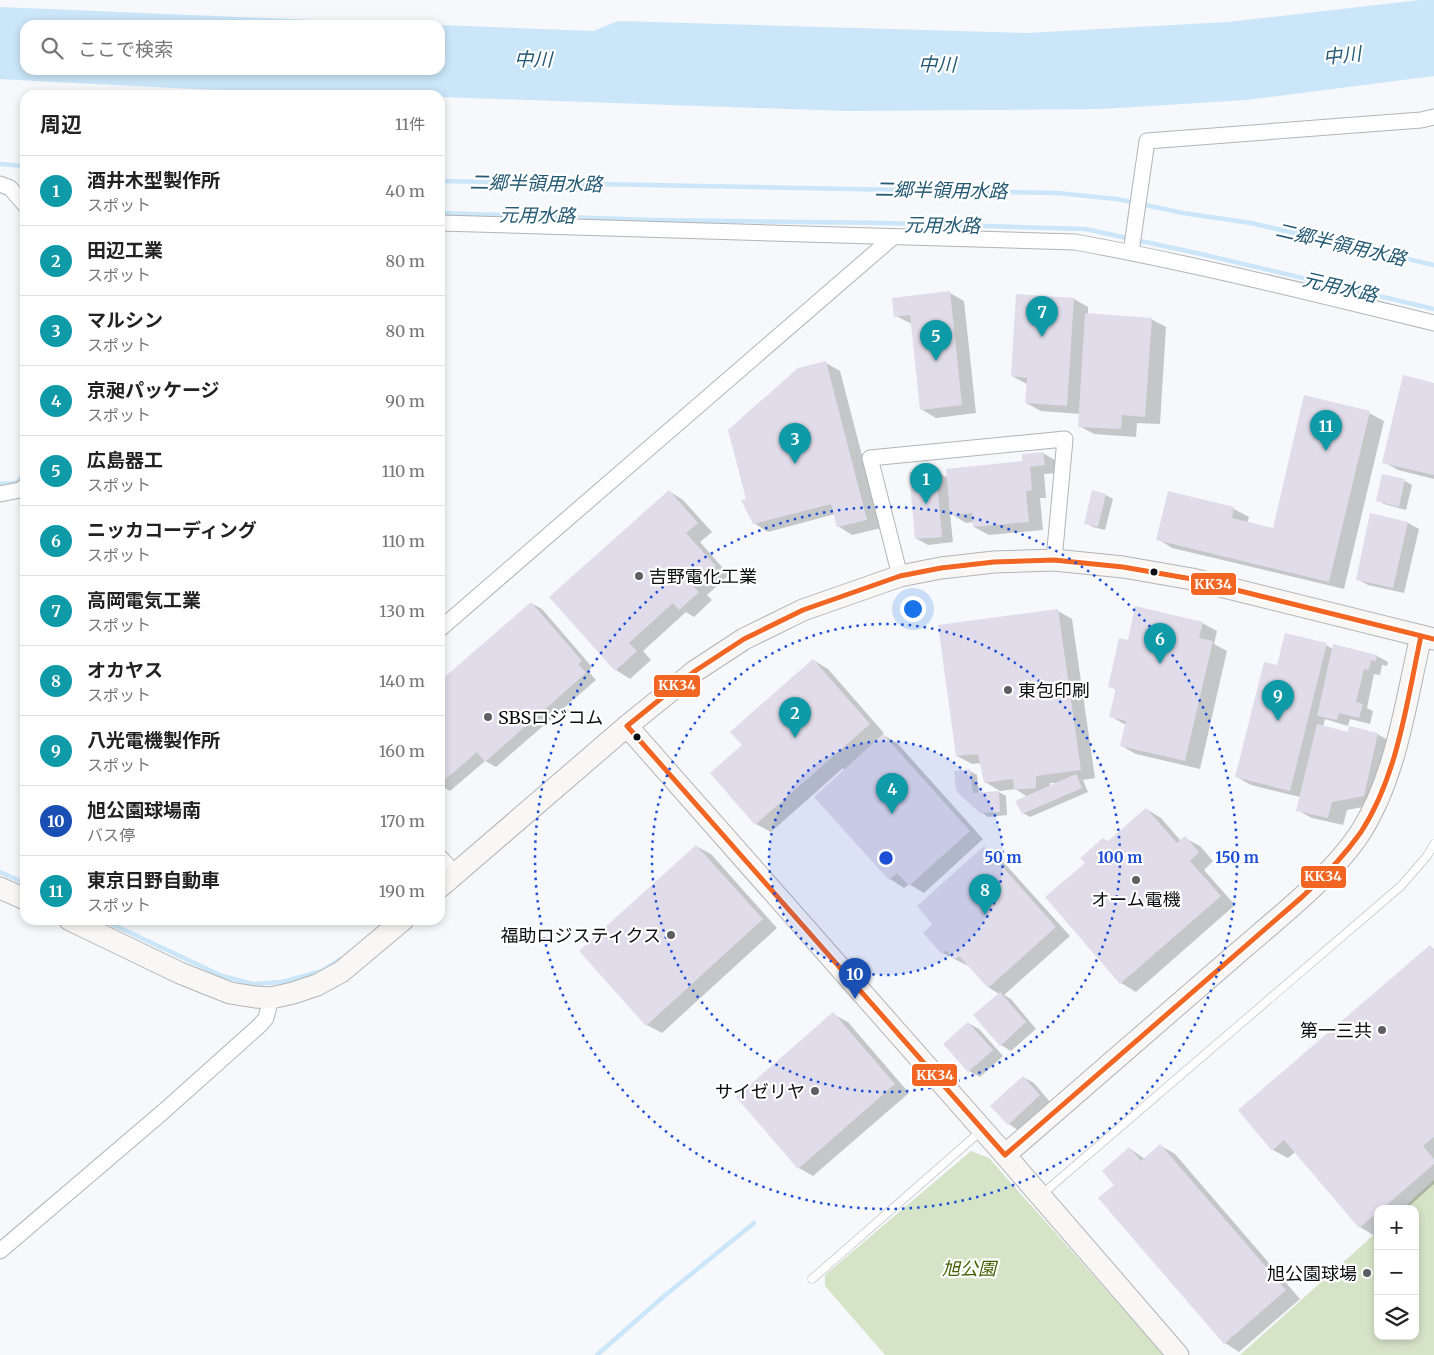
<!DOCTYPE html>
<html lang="ja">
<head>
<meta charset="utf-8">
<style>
  :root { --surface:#fff; --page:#f2f2f2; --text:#222; --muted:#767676; --line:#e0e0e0; --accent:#0b8043 }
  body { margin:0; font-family:Merriweather,"Noto Sans JP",serif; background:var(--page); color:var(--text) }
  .controls { position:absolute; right:15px; bottom:15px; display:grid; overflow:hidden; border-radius:10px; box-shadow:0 2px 8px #0003 }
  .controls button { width:45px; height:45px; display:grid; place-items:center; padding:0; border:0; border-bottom:1px solid var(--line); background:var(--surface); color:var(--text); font:25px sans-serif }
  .you { position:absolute; left:912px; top:608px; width:18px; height:18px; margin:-12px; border:4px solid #fff; border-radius:50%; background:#1a73e8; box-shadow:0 0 0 8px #1a73e833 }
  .badge { display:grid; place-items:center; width:32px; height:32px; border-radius:50%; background:var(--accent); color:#fff; font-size:16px; font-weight:700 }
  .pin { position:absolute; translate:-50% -41px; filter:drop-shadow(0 1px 2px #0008) }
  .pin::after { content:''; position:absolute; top:26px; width:18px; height:15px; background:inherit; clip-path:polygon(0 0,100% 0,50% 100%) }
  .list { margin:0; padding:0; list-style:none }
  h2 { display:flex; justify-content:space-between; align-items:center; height:65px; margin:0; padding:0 20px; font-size:21px }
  h2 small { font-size:16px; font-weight:400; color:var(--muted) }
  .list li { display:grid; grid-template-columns:32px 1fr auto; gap:15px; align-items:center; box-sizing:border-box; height:70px; padding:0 20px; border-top:1px solid var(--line) }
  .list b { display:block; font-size:19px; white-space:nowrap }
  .list p { margin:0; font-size:16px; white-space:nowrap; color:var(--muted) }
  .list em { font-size:16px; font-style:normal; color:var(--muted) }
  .icon { flex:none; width:28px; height:28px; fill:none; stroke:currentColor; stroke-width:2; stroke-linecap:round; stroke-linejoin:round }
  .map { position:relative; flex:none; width:1434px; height:1355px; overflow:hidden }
  .search { position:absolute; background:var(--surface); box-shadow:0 2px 8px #0003; left:20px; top:20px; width:425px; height:55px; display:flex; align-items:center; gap:12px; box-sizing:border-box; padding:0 18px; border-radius:15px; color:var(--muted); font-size:19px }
  .panel { position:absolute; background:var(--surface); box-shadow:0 2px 8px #0003; left:20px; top:90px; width:425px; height:835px; border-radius:15px }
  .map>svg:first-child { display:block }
</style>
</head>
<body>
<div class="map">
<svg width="1434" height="1355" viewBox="0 0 1434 1355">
  <rect width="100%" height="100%" fill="#f6f8fb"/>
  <g fill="#d5e3c7">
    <path d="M971 1151 989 1158 1164 1355H885L825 1286V1275Z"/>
    <path d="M1434 1180V1355H1240L1378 1231V1336H1415V1209H1402Z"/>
  </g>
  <path fill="#cae6f8" d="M1420 0H1434V76L1246 100 1102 109 847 111 440 97V95C293 95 147 87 0 79V7L432 25H25V70H440V25L593 31 618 21 1027 33 1228 22Z"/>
  <g fill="#0003" fill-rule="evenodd">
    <path d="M950 293 964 301 976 413 936 418 921 409 912 324 896 316Z"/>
    <path d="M1074 299 1088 307V315L1151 319 1166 327 1160 424 1137 423 1136 437 1094 434 1079 426 1080 414 1041 411 1026 403 1027 384 1012 376Z"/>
    <path d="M826 363 840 371 881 528 852 535 838 526 835 514 768 532 754 523 748 500Z"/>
    <path d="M1434 384V479L1398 470 1384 462Z"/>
    <path d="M1369 413 1384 421 1344 589 1172 548 1158 539 1169 493 1234 509 1249 517 1247 523 1274 529Z"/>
    <path d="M1043 453 1058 462 1059 473 1044 474 1046 498H1040L1043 530 989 535 974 527V522L966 523 950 513 953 542 928 545 917 539 935 471 948 478 1024 463Z"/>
    <path d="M1383 475 1405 481 1412 485 1406 510 1384 504 1377 500Z"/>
    <path d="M669 491 683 500 712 532 700 542 729 575 707 595 712 600 694 617 686 612 643 651 651 660 630 679 616 670Z"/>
    <path d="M1106 495 1113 499 1105 530 1093 527 1086 523Z"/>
    <path d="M1371 515 1408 523 1419 529 1404 593 1368 585 1357 579Z"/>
    <path d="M531 603 542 609 592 667 588 671 596 680 496 767 485 761 450 791 440 785V683Z"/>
    <path d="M1058 611 1072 619 1095 778 1083 780 1088 792 1030 817 1023 813 1028 797 1015 789 1000 791 985 782 981 763 972 764 957 756ZM1050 783H1058L1050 787Z"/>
    <path d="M1202 623 1217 631 1214 644 1227 651 1200 769 1136 754 1122 746 1126 725 1110 716 1116 690 1110 686 1129 642Z"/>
    <path d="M1326 645 1333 649 1377 656 1388 662 1387 666 1382 665 1380 675 1374 674 1367 708 1373 711 1370 724 1350 719 1348 726 1325 719 1323 727 1349 734H1377L1392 742 1378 804 1347 810 1343 825 1312 818 1297 810 1300 797 1251 785 1237 777 1278 666Z"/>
    <path d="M813 660 828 669 884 733 882 734 898 744 983 839 924 893 909 884 904 888 890 879 843 768 771 832 756 824 744 745Z"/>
    <path d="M970 771 977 775 979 794 999 792 1006 796 1007 815 988 817 981 812 956 772Z"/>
    <path d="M1146 809 1161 818 1181 841 1185 838 1200 846 1213 861 1204 870 1235 905 1136 992 1121 983 1047 898 1086 863 1103 839 1109 842Z"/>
    <path d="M696 846 711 854 777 928 662 1033 647 1025Z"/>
    <path d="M984 848 998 856 1070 936 1004 995 1011 999 1036 1029 1011 1051 1001 1045 999 994 988 987 970 967 943 953 934 924Z"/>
    <path d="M1430 947 1434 949V1184L1406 1209H1378V1233L1375 1236 1360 1227 1295 1152 1288 1158 1273 1150Z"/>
    <path d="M833 1014 848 1022 909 1093 813 1176 799 1168Z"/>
    <path d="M968 1023 979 1029 1003 1056 980 1077 969 1071Z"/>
    <path d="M1023 1077 1034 1083 1050 1102 1019 1131 1009 1124Z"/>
    <path d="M1161 1146 1175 1154 1300 1299 1239 1352 1225 1343 1116 1185 1129 1148 1145 1159Z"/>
  </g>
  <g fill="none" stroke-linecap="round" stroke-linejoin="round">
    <g stroke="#cae6f8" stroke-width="4.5">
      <path d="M0 164 25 166"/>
      <path d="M440 181 1057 193 1117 199 1183 213 1251 223 1434 265"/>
      <path d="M440 213 654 220 886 223 1085 229 1201 254 1434 309"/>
      <path d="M0 484 16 483 25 474"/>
      <path d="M0 872 25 883"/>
      <path d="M103 920 222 976 253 984 282 982 322 971 341 959"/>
      <path d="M597 1355 663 1297 754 1223"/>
    </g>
  </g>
  <g fill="#e1dce9">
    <path d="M950 291 962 405 920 410 910 315 894 317 892 298Z"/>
    <path d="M1016 294 1074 298 1067 406 1025 403 1027 378 1011 376Z"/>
    <path d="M1085 313 1152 318 1145 417 1122 415 1121 429 1078 427Z"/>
    <path d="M826 361 867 520 837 527 831 504 753 524 741 500 746 499 728 430 798 368Z"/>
    <path d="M1403 375 1434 383V475L1382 463Z"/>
    <path d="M1304 395 1370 411 1329 582 1156 540 1168 491 1234 507 1232 518 1273 528Z"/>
    <path d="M1043 452 1045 465 1030 467 1032 490 1026 491 1029 522 973 527 972 513 950 515 946 469 1022 461V454Z"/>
    <path d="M936 469 942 537 915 539 909 472Z"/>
    <path d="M1382 474 1405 479 1399 507 1376 501Z"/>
    <path d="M669 490 698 523 686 533 716 566 693 586 699 592 679 610 673 603 629 643 637 651 615 671 549 597Z"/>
    <path d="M1092 490 1106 494 1098 527 1084 524Z"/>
    <path d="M1370 513 1408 522 1393 588 1356 580Z"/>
    <path d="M531 602 582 661 578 664 586 673 485 762 477 752 440 784V681Z"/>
    <path d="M1135 606 1203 622 1199 638 1213 641 1185 761 1120 746 1126 721 1109 717 1116 689 1108 687 1119 638 1128 640Z"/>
    <path d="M1058 609 1081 770 1036 776V788L1014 790 1013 779 984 783 978 754 956 756 938 625Z"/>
    <path d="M1285 633 1327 643 1290 791 1235 777 1264 662 1277 665Z"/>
    <path d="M1333 644 1377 655 1376 661 1371 660 1369 670 1364 669 1356 702 1363 704 1359 718 1339 713 1337 720 1317 716Z"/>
    <path d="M813 659 870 724 755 825 710 773 742 745 730 732Z"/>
    <path d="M1317 724 1348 732 1349 726 1378 733 1364 796 1332 802 1328 818 1296 811Z"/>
    <path d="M883 734 970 831 909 886 897 873 889 880 814 797Z"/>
    <path d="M970 769 973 793 999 791 1000 812 980 813 956 791 954 771Z"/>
    <path d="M1076 774 1082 788 1022 814 1015 801Z"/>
    <path d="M1146 808 1177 843 1185 836 1199 852 1190 861 1221 896 1120 984 1045 897 1085 863 1080 858 1103 838 1107 842Z"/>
    <path d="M696 845 763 919 646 1026 579 951Z"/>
    <path d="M984 846 1056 927 988 988 959 956 954 960 946 950 942 954 923 933 932 924 917 906Z"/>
    <path d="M1430 945 1434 950V1137L1423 1146 1434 1159V1164L1382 1209H1378V1212L1359 1228 1284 1140 1272 1151 1238 1110Z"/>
    <path d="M1000 992 1026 1022 1000 1046 973 1015Z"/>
    <path d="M833 1012 895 1084 798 1169 736 1097Z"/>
    <path d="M968 1022 993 1050 968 1072 943 1044Z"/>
    <path d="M1023 1076 1040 1095 1008 1125 990 1106Z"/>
    <path d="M1160 1144 1286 1290 1224 1344 1098 1198 1114 1185 1102 1171 1129 1147 1141 1161Z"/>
  </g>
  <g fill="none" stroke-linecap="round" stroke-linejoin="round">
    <g stroke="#b2b4b7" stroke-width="9">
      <g id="lane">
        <path d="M1041 1195 1401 886 1427 856 1434 844"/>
        <path d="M812 1279 981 1131"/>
      </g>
    </g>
    <g stroke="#b2b4b7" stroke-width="17">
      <g id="street">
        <path d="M0 184 10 188 25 205"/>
        <path d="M440 223 1075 242C1196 264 1315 294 1434 323"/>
        <path d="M1131 252 1147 141 1421 120 1434 117"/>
        <path d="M0 494 20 490 25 486"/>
        <path d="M900 576 870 458 1065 439 1054 560"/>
        <path d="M440 629 892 238"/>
        <path d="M440 857 455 874"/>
        <path d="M0 1251 164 1111 260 1025 266 1018 271 998"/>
      </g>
    </g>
    <g stroke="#b2b4b7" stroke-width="23">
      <g id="secondary">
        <path d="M627 726 1005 1155 1178 1355"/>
        <path d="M440 887 627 726 695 671 744 639 803 610 900 576 941 568 994 562 1054 560 1123 567 1192 579 1434 639"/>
        <path d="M0 888 25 899"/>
        <path d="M70 920 180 973 230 993 255 997 271 998 293 993 317 985 341 972 403 920"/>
        <path d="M1005 1155C1081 1089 1157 1023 1233 957 1274 921 1334 875 1362 830 1397 773 1406 700 1421 636"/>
      </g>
    </g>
    <use href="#lane" stroke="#fefefe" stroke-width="8"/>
    <use href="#street" stroke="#fefefe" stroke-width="15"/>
    <use href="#secondary" stroke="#f9f7f5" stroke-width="21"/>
    <g stroke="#fff" stroke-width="9">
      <path id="bus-1" d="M1421 636C1407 701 1398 775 1361 832 1344 856 1324 877 1302 897L1005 1155 627 726 695 671 744 639 803 610 900 576 941 568 994 562 1054 560 1123 567 1192 579 1434 639"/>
    </g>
    <use href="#bus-1" stroke="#f26522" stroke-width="5"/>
  </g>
  <circle cx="886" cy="858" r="117" fill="#1d4ed8" fill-opacity=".12"/>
  <g fill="none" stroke="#1d4ed8" stroke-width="2.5" stroke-dasharray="2.5 5">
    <circle cx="886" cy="858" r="117"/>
    <circle cx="886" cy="858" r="234"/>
    <circle cx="886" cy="858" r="351"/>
  </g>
  <g fill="#0c0d10" stroke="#fff" stroke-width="2">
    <circle cx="1154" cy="572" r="4.5"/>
    <circle cx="637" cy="737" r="4.5"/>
  </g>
  <g fill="#5e5f62" stroke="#fff" stroke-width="2">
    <circle cx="639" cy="576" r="5"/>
    <circle cx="1008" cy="690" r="5"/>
    <circle cx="488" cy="717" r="5"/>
    <circle cx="1136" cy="880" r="5"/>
    <circle cx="671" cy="935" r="5"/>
    <circle cx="1382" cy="1030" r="5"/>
    <circle cx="815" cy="1091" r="5"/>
    <circle cx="1367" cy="1273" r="5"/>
  </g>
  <g text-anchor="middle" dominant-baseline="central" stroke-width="4.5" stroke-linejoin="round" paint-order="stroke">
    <g font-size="18" fill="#0c0d10" stroke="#fff" text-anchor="end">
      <text x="649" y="576" text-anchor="start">吉野電化工業</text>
      <text x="1018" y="690" text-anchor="start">東包印刷</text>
      <text x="498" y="717" text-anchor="start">SBSロジコム</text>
      <text x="1136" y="899" text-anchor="middle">オーム電機</text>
      <text x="661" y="935">福助ロジスティクス</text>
      <text x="1372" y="1030">第一三共</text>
      <text x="805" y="1091">サイゼリヤ</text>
      <text x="1357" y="1273">旭公園球場</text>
    </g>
    <g font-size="18" font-style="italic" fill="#436100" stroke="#fff">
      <text x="969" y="1268">旭公園</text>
    </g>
    <g font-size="19" font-style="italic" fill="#255a74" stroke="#fff">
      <text transform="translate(1342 55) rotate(-6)">中川</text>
      <text transform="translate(533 59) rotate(1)">中川</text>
      <text transform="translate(937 64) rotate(1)">中川</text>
      <text transform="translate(536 183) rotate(1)">二郷半領用水路</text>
      <text transform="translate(941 190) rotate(1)">二郷半領用水路</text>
      <text transform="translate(537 215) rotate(1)">元用水路</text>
      <text transform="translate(942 225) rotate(1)">元用水路</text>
      <text transform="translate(1341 244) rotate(13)">二郷半領用水路</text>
      <text transform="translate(1340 287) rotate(13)">元用水路</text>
    </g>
  </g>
  <circle cx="886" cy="858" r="8" fill="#1d4ed8" stroke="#fff" stroke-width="2.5"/>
  <g font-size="15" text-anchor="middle" font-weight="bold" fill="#1d4ed8" stroke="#fff" stroke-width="4.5" stroke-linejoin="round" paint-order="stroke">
    <text x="1003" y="863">50 m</text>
    <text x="1120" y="863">100 m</text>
    <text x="1237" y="863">150 m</text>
  </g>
  <g stroke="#fff" stroke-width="2">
    <rect x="1190" y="572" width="47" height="24" rx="5" fill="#f26522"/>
    <rect x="653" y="674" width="48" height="24" rx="5" fill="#f26522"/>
    <rect x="1300" y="865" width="47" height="24" rx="5" fill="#f26522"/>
    <rect x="911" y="1063" width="47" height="24" rx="5" fill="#f26522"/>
  </g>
  <g font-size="14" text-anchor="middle" font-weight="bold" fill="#fff">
    <text x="1213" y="589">KK34</text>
    <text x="677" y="690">KK34</text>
    <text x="1323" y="881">KK34</text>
    <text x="935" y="1080">KK34</text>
  </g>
</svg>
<div class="controls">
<button>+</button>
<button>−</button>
<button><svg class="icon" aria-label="layers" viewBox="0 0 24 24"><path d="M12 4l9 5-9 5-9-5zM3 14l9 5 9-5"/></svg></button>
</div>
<div class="you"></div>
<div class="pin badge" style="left:926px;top:504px;background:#0f9aa8">1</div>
<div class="pin badge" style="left:795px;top:738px;background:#0f9aa8">2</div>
<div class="pin badge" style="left:795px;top:464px;background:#0f9aa8">3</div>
<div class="pin badge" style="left:892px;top:814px;background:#0f9aa8">4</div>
<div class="pin badge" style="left:936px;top:361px;background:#0f9aa8">5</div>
<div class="pin badge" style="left:1160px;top:664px;background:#0f9aa8">6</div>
<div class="pin badge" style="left:1042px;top:337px;background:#0f9aa8">7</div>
<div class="pin badge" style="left:985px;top:915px;background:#0f9aa8">8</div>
<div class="pin badge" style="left:1278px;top:721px;background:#0f9aa8">9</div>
<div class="pin badge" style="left:855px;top:999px;background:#1a4fb4">10</div>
<div class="pin badge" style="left:1326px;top:451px;background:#0f9aa8">11</div>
<div class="search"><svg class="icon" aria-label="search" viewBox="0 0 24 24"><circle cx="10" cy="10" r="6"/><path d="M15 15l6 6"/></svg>ここで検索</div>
<section class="panel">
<h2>周辺<small>11件</small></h2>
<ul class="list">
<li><span class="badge" style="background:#0f9aa8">1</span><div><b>酒井木型製作所</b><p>スポット</p></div><em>40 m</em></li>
<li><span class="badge" style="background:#0f9aa8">2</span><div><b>田辺工業</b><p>スポット</p></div><em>80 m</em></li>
<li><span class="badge" style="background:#0f9aa8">3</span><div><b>マルシン</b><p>スポット</p></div><em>80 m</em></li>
<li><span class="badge" style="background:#0f9aa8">4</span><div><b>京昶パッケージ</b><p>スポット</p></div><em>90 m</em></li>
<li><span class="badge" style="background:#0f9aa8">5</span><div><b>広島器工</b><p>スポット</p></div><em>110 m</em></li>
<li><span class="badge" style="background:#0f9aa8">6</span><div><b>ニッカコーディング</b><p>スポット</p></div><em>110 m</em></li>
<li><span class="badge" style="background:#0f9aa8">7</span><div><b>高岡電気工業</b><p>スポット</p></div><em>130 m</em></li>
<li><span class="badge" style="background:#0f9aa8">8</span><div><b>オカヤス</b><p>スポット</p></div><em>140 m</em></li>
<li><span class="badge" style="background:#0f9aa8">9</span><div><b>八光電機製作所</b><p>スポット</p></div><em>160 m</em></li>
<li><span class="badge" style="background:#1a4fb4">10</span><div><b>旭公園球場南</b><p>バス停</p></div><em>170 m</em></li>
<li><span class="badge" style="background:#0f9aa8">11</span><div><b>東京日野自動車</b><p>スポット</p></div><em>190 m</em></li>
</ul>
</section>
</div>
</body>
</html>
